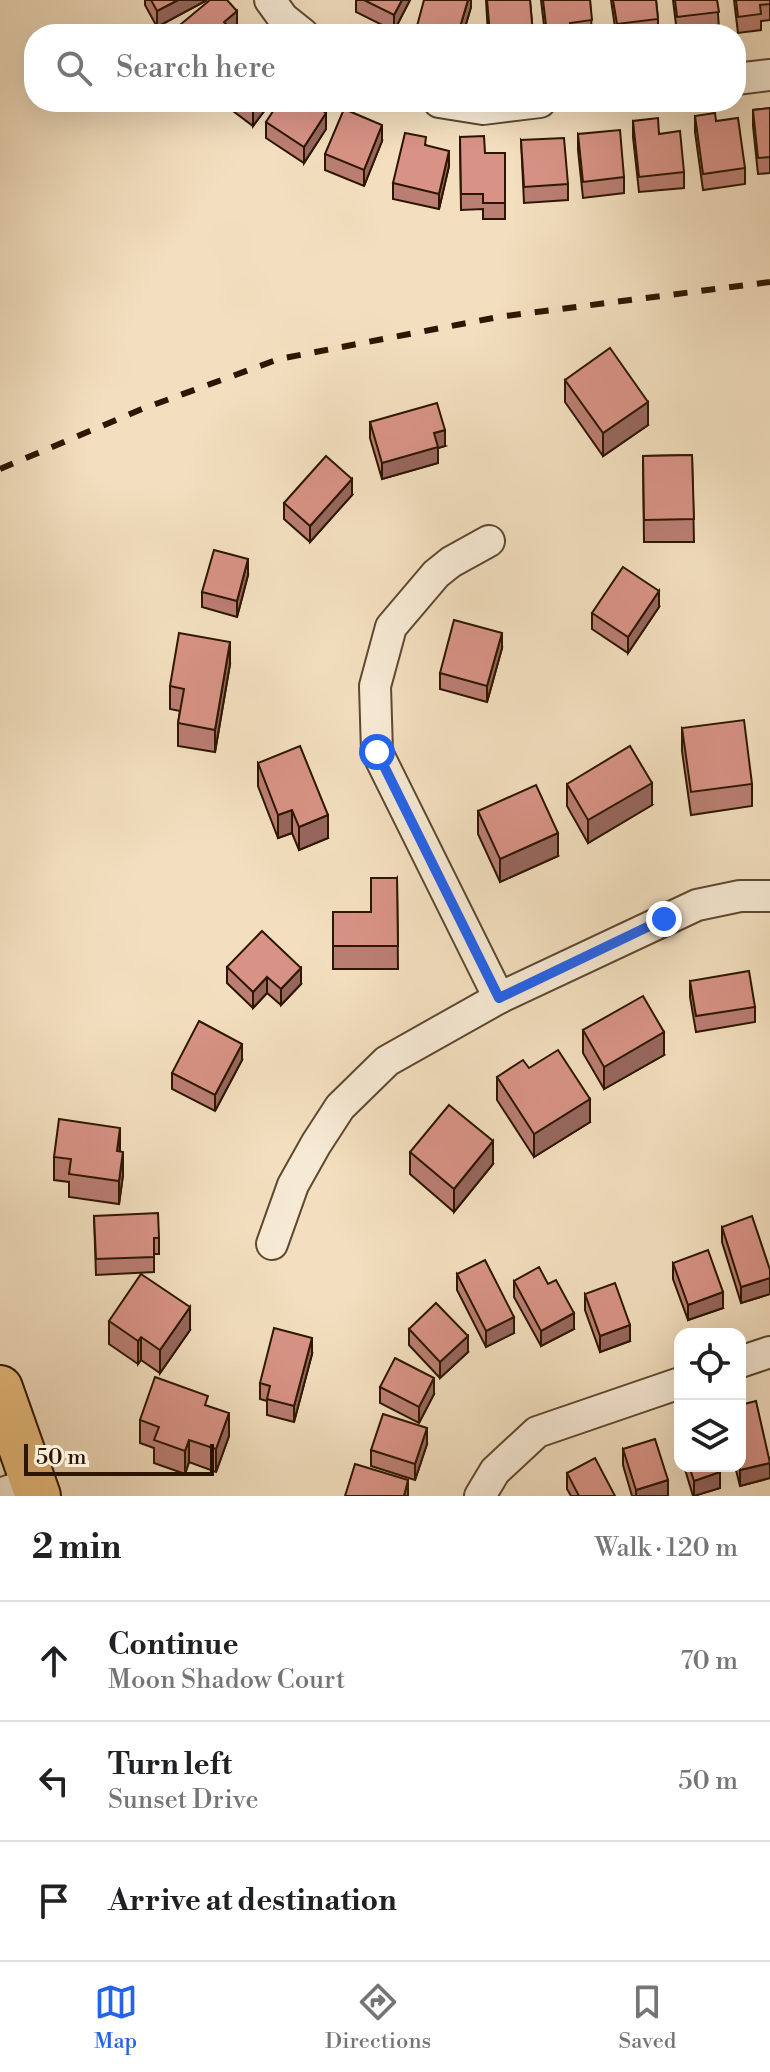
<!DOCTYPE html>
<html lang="en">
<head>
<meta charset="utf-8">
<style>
  :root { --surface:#fff; --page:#f6f6f6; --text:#202124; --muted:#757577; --line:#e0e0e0; --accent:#2563eb }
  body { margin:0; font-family:"Libre Bodoni",serif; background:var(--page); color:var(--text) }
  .controls { position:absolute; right:24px; bottom:24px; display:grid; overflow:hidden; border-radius:16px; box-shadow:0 8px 32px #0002 }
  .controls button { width:72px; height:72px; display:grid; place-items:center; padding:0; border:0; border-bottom:2px solid var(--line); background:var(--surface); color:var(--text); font:40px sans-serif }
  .scale { position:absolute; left:24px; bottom:20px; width:190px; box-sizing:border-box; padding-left:8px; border:4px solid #2d1601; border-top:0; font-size:22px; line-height:28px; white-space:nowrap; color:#2d1601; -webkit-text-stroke:6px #f7ead5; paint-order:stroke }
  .stop { position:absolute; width:24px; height:24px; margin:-18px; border:6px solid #2563eb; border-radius:50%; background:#fff }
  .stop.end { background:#2563eb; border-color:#fff; box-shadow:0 2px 8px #0008 }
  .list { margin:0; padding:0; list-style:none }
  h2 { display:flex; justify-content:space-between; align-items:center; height:104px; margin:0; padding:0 32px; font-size:34px }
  h2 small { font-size:26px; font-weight:400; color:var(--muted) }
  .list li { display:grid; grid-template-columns:52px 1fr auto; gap:24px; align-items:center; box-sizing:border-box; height:120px; padding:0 32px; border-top:2px solid var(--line) }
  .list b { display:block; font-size:30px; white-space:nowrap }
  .list p { margin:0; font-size:26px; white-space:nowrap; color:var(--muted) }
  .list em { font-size:26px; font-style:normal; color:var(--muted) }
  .icon { flex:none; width:44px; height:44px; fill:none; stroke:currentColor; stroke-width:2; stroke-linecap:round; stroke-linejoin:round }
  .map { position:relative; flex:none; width:770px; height:1496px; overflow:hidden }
  .search { position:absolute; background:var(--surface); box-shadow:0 8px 32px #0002; left:24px; right:24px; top:24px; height:88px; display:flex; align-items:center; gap:20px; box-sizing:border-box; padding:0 28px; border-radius:32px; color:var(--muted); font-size:30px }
  .sheet { height:464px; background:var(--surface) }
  nav { display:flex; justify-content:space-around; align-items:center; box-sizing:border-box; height:112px; border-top:2px solid var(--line); background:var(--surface); font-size:22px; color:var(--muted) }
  nav a { display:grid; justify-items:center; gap:4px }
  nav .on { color:var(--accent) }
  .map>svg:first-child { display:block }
</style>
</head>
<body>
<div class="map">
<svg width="770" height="1496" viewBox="0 0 770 1496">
  <rect width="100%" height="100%" fill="#f3dfbf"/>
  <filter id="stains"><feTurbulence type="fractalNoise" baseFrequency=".0025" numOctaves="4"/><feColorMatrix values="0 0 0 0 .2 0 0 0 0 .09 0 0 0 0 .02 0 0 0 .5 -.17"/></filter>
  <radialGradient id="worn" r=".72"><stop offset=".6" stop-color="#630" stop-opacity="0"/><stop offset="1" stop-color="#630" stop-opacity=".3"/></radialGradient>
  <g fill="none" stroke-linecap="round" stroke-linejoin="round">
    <g stroke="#5e4830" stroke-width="34">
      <g id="minor">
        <path d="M270 0 283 18 303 34"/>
        <path d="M736 79 770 75"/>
        <path d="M439 102 483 109 540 102"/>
        <path d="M489 541 451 562 436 574 391 627 375 686 377 752 499 998"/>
        <path d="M272 1244 293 1185 316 1144 340 1107 387 1061 499 998 697 905 740 896H770"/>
        <path d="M740 1362 770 1352"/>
        <path d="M0 1494 33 1482"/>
        <path d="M480 1496 495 1471 537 1432 680 1383"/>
      </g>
    </g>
    <g stroke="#2d1601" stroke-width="48">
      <path id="highway" d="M0 1388 38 1496"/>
    </g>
    <use href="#minor" stroke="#f7ead5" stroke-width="30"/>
    <use href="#highway" stroke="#eac080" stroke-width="44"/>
    <path stroke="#2d1601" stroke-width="6" stroke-dasharray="14 14" stroke-linecap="butt" d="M0 469 142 409 279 359 498 317 770 282"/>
  </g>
  <g fill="#ba7e73" stroke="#2d1601" stroke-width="2">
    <path d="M145 0H207L157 27 145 5Z"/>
    <path d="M356 0H410L394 31 356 12Z"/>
    <path d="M471 0V7L463 34H417V26Z"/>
    <path d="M486 0H530L533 34H488Z"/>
    <path d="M541 0H590L592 34H545Z"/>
    <path d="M611 0H656L658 19V34H616Z"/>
    <path d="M673 0H717L719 28 677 33Z"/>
    <path d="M734 0H770V20L761 21V30L738 33Z"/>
    <path d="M221 102H271L253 126Z"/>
    <path d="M317 102 316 106 326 129 304 163 266 138V122Z"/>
    <path d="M770 108V173L758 174 753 126V110Z"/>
    <path d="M695 116 716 121 745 168V184L703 190 695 132Z"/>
    <path d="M633 121 659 134 684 172V188L639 192 633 137Z"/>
    <path d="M578 134 624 177V193L583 198 578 150Z"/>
    <path d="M460 137 485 153H505V219H483V209L461 210Z"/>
    <path d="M521 140 568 184V200L524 203Z"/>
    <path d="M382 141 364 186 325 170V154Z"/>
    <path d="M426 145 449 166 439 209 393 199V183Z"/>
    <path d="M565 380 648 425 603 456 565 402Z"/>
    <path d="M370 422 445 446 438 448V463L382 479 370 438Z"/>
    <path d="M692 455 694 542H644L643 456Z"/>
    <path d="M352 495 310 542 284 519V503Z"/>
    <path d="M248 575 237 617 202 607V592Z"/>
    <path d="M659 607 628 653 592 629V613Z"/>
    <path d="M502 648 487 702 440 689V673Z"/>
    <path d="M230 664 215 752 178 746V723L180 711 170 709V686Z"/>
    <path d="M682 728 752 784V806L691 815 682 751Z"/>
    <path d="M258 763 328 838 299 850 292 833 278 838 258 786Z"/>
    <path d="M567 784 652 805 588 843 567 806Z"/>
    <path d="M478 811 558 856 500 882 478 834Z"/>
    <path d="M397 878 398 969H333V912H371Z"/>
    <path d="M227 967 301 984 281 1005 267 993 253 1008 227 983Z"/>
    <path d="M690 981 755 1007V1022L696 1032 690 997Z"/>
    <path d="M583 1030 664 1055 604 1089 583 1053Z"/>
    <path d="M242 1060 215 1111 172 1089V1073Z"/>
    <path d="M529 1068 590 1122 534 1157 497 1100V1077Z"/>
    <path d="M120 1152 123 1175 119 1204 69 1197V1182L54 1180V1157Z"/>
    <path d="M410 1152 493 1164 454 1212 410 1174Z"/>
    <path d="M94 1216 159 1238V1254H154V1272L96 1275Z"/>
    <path d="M722 1227 770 1270V1294L741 1303 722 1242Z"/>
    <path d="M673 1263 723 1308 688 1320 673 1279Z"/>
    <path d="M457 1274 514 1333 486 1347 457 1290Z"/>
    <path d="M514 1281 574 1329 541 1346 514 1297Z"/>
    <path d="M585 1294 630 1341 600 1352 585 1310Z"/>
    <path d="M109 1321 190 1330 160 1373 141 1360 138 1364 109 1344Z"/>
    <path d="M409 1329 468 1352 440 1378 409 1345Z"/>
    <path d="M312 1354 294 1422 267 1415V1401L260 1399V1383Z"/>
    <path d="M380 1387 434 1394 419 1423 380 1403Z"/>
    <path d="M208 1406 229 1436 216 1472 189 1462 185 1474 154 1463V1448L140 1443V1420Z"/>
    <path d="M680 1426V1454L676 1443V1427Z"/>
    <path d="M427 1444 415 1480 371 1466V1450Z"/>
    <path d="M623 1449 668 1496H632L623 1465Z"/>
    <path d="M770 1458V1478L740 1486 735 1466H740Z"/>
    <path d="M684 1466H718L720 1488 693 1496Z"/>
    <path d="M567 1473 615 1496H571L567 1489Z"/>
  </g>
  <g fill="#97675e" stroke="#2d1601" stroke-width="2">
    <path d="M178 0H207L157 27V11Z"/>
    <path d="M402 0H410L394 31V15Z"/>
    <path d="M468 0H471V7L463 34H458Z"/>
    <path d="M237 11V27L229 34 224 22Z"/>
    <path d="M259 102H271L253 126V110Z"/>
    <path d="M326 113V129L304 163V147Z"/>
    <path d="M382 125V141L364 186V170Z"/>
    <path d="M449 151V166L439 209V194Z"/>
    <path d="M648 402V425L603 456V433Z"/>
    <path d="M445 430V446L438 448V463L382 479V463L434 433Z"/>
    <path d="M352 479V495L310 542V526Z"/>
    <path d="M248 559V575L237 617V601Z"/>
    <path d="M659 591V607L628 653V637Z"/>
    <path d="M502 633V648L487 702V686Z"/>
    <path d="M230 642V664L215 752V730Z"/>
    <path d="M652 783V805L588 843V820Z"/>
    <path d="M292 810V833L278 838V815Z"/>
    <path d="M328 815V838L299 850V827Z"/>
    <path d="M558 833V856L500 882V859Z"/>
    <path d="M301 968V984L281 1005V989Z"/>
    <path d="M267 977V993L253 1008V992Z"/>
    <path d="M664 1032V1055L604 1089V1067Z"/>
    <path d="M242 1044V1060L215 1111V1095Z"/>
    <path d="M590 1099V1122L534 1157V1134Z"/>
    <path d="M120 1128V1151L117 1174V1151Z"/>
    <path d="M493 1141V1164L454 1212V1189Z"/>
    <path d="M123 1152V1175L119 1204V1181Z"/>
    <path d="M770 1278V1294L741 1303V1287Z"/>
    <path d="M723 1292V1308L688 1320V1305Z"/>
    <path d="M190 1307V1330L160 1373V1350Z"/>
    <path d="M574 1313V1329L541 1346V1331Z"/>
    <path d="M514 1317V1333L486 1347V1331Z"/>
    <path d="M630 1325V1341L600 1352V1336Z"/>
    <path d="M468 1336V1352L440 1378V1362Z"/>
    <path d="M141 1337V1360L138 1364V1341Z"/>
    <path d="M312 1338V1354L294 1422V1406Z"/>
    <path d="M434 1378V1394L419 1423V1407Z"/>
    <path d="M229 1413V1436L216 1472V1449Z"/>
    <path d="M427 1428V1444L415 1480V1464Z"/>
    <path d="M189 1440V1462L185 1474V1451Z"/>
    <path d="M770 1463V1478L740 1486V1470Z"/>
    <path d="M720 1472V1488L694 1496V1481Z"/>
    <path d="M408 1480V1496H404Z"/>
    <path d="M668 1480V1496H636V1490Z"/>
  </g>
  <g fill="#d89386" stroke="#2d1601" stroke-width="2">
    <path d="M151 0H178L157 11Z"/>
    <path d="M210 0H227L237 11 224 22 234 34H180L175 29Z"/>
    <path d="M364 0H402L394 15Z"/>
    <path d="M424 0H468L458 34H445L417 26Z"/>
    <path d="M487 0H530L533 34H490Z"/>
    <path d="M543 0H590L592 20 570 23 571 32 547 34Z"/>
    <path d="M613 0H656L658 19 617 24Z"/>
    <path d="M675 0H717L719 12 677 17Z"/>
    <path d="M736 0H770V4L760 5 761 14 738 17Z"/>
    <path d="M243 102H259L253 110Z"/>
    <path d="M279 102H310L326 113 304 147 266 122Z"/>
    <path d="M770 108V157L758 158 753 110Z"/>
    <path d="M344 109 382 125 364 170 325 154Z"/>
    <path d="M715 113 716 121 738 118 745 168 703 174 695 116Z"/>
    <path d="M658 118 659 134 680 131 684 172 639 177 633 121Z"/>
    <path d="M620 130 624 177 583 182 578 134Z"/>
    <path d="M405 133 426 137 425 145 449 151 439 194 393 183Z"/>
    <path d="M484 136 485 153H505V203H483V194H461L460 137Z"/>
    <path d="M564 138 568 184 524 187 521 140Z"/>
    <path d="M610 348 648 402 603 433 565 380Z"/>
    <path d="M437 403 445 430 434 433 438 447 382 463 370 422Z"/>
    <path d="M692 455 694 519 644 520 643 456Z"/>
    <path d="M326 456 352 479 310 526 284 503Z"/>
    <path d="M214 550 248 559 237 601 202 592Z"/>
    <path d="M623 567 659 591 628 637 592 613Z"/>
    <path d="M454 620 502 633 487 686 440 673Z"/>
    <path d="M179 633 230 642 215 730 178 723 184 689 170 686Z"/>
    <path d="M744 720 752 784 691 792 682 728Z"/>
    <path d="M300 746 328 815 299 827 292 810 278 815 258 763Z"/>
    <path d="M630 746 652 783 588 820 567 784Z"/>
    <path d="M536 785 558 833 500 859 478 811Z"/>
    <path d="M371 878H397L398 946H333V912H371Z"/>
    <path d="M262 931 301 968 281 989 267 977 253 992 227 967Z"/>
    <path d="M749 971 755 1007 696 1016 690 981Z"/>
    <path d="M643 996 664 1032 604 1067 583 1030Z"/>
    <path d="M199 1021 242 1044 215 1095 172 1073Z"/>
    <path d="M558 1050 590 1099 534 1134 497 1077 523 1060 529 1068Z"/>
    <path d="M449 1105 493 1141 454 1189 410 1152Z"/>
    <path d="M59 1119 120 1128 117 1151 123 1152 119 1181 69 1174 71 1159 54 1157Z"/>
    <path d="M158 1213 159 1238H154V1257L96 1259 94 1216Z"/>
    <path d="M752 1216 770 1270V1278L741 1287 722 1227Z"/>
    <path d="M708 1250 723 1292 688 1305 673 1263Z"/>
    <path d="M485 1260 514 1317 486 1331 457 1274Z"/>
    <path d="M539 1267 548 1284 556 1280 574 1313 541 1331 514 1281Z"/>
    <path d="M141 1274 190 1307 160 1350 141 1337 138 1341 109 1321Z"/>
    <path d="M615 1283 630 1325 600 1336 585 1294Z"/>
    <path d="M436 1303 468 1336 440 1362 409 1329Z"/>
    <path d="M274 1328 312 1338 294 1406 267 1399 270 1386 260 1383Z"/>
    <path d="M395 1358 434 1378 419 1407 380 1387Z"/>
    <path d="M155 1377 208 1396 205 1405 229 1413 216 1449 189 1440 185 1451 154 1440 159 1427 140 1420Z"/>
    <path d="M756 1401 770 1463 740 1470 739 1466H740V1405Z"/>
    <path d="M383 1414 427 1428 415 1464 371 1450Z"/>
    <path d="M680 1426V1438L676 1427Z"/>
    <path d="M655 1439 668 1480 636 1490 623 1449Z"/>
    <path d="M595 1458 615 1496H579L567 1473Z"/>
    <path d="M355 1464 408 1480 404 1496H345Z"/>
    <path d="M689 1466H718L720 1472 694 1481Z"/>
  </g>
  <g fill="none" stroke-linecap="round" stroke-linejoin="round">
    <path stroke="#2563eb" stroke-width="10" d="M377 752 499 998 664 919"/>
  </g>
  <rect width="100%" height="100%" filter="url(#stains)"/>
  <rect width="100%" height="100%" fill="url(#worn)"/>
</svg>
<div class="controls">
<button><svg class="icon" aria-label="locate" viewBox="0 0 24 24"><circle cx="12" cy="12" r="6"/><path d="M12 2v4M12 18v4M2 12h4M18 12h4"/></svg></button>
<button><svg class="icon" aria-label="layers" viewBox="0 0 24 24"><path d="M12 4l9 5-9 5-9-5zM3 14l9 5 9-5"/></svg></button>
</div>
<div class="scale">50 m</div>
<div class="stop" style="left:377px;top:752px"></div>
<div class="stop end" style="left:664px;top:919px"></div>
<div class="search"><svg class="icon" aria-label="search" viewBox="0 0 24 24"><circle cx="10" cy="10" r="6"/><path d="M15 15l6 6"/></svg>Search here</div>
</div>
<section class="sheet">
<h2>2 min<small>Walk · 120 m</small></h2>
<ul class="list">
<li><svg class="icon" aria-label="ahead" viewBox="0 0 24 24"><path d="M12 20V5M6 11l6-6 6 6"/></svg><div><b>Continue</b><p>Moon Shadow Court</p></div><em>70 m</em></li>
<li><svg class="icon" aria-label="left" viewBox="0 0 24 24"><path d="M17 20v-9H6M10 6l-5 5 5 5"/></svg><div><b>Turn left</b><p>Sunset Drive</p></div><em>50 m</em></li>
<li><svg class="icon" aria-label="arrive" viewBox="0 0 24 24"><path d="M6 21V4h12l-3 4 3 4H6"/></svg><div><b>Arrive at destination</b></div></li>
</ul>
</section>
<nav>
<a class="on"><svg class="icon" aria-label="map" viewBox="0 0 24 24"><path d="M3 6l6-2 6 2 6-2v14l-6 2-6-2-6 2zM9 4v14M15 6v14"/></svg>Map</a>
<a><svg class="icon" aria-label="directions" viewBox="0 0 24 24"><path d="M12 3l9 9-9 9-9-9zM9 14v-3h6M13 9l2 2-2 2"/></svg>Directions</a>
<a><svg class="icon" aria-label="saved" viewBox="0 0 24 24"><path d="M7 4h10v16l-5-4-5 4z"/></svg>Saved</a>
</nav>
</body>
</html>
